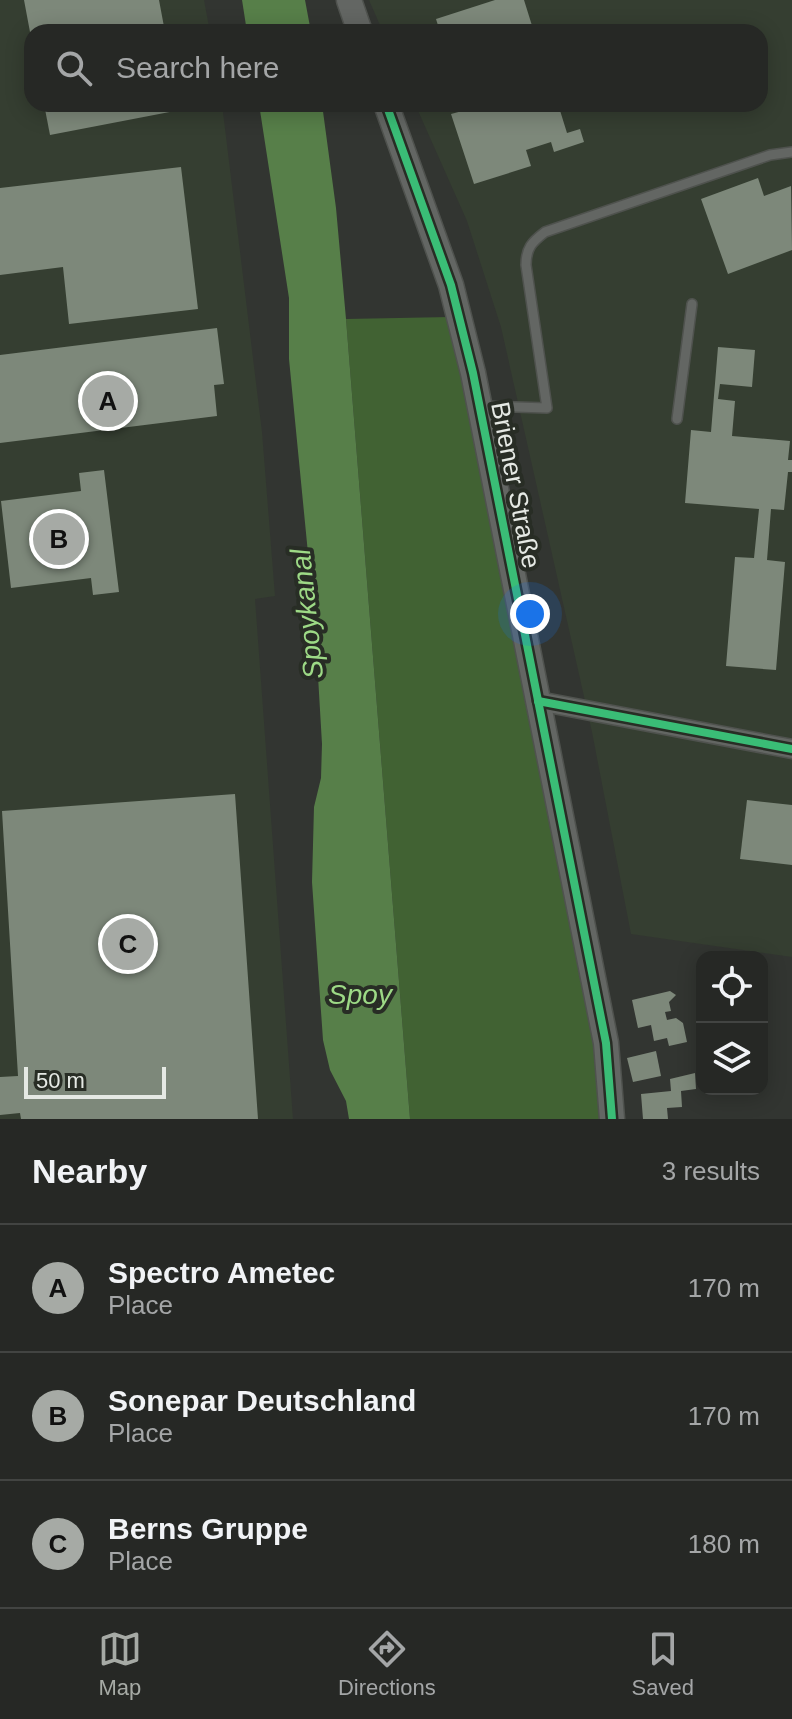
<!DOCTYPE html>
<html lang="en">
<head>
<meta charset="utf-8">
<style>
  :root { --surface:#262825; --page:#323432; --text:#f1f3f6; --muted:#a4a6a7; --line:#424442; --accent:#a6aaa5 }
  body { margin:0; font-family:Helvetica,sans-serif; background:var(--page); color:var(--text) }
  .controls { position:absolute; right:24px; bottom:24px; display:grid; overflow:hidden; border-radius:16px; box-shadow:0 4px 20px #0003 }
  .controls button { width:72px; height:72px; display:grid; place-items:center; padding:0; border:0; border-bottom:2px solid var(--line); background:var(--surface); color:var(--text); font:40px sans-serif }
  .scale { position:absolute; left:24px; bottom:20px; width:142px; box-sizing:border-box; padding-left:8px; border:4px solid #e5e9e4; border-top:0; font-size:22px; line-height:28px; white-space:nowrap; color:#e5e9e4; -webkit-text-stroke:6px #282d25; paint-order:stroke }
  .you { position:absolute; left:530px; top:614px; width:28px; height:28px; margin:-20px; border:6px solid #fff; border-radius:50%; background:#1a73e8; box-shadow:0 0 0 12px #1a73e833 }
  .badge { display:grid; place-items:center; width:52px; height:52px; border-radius:50%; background:var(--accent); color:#111; font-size:26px; font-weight:700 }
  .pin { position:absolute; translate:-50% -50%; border:4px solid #fff; box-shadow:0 2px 8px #0006 }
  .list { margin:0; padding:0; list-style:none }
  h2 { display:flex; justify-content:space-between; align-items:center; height:104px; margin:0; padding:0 32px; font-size:34px }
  h2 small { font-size:26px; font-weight:400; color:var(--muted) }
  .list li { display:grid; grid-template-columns:52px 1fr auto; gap:24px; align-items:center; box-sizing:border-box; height:128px; padding:0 32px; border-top:2px solid var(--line) }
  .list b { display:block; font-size:30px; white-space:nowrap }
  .list p { margin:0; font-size:26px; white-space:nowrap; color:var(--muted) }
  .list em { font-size:26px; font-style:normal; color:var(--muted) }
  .icon { flex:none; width:44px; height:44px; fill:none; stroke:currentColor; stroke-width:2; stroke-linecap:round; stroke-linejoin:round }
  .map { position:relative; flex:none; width:792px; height:1119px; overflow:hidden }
  .search { position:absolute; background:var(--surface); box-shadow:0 4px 20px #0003; left:24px; right:24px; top:24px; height:88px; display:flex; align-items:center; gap:20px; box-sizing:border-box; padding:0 28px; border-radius:24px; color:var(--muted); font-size:30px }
  .sheet { height:488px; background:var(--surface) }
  nav { display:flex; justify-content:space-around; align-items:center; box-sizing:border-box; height:112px; border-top:2px solid var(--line); background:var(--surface); font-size:22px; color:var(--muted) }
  nav a { display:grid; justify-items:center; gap:4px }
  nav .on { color:var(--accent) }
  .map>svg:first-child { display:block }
</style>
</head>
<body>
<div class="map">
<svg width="792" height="1119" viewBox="0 0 792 1119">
  <rect width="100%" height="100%" fill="#323531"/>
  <g fill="#353e31">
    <path d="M0 0H204L210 32H32V104H222L262 432 275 596 255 599 293 1119H0Z"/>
    <path d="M369 0H792V957L631 934 592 732 501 327 467 221 415 104H760V32H383Z"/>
  </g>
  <path fill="#416233" d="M450 317 595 1037 602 1119H410L346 319Z"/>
  <g fill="#577f49">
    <path d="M242 0H305L311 32H247Z"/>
    <path d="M259 104H322L336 208 346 319 410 1119H349L346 1101 330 1070 323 1040 312 882 314 807 321 778 322 744 315 625 289 359V298Z"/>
  </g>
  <g fill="#7d887a">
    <path d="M24 0H159L165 32H30Z"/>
    <path d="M495 0H524L534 32H440L436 19Z"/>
    <path d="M44 104H179L180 110 50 135Z"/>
    <path d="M464 104H558L567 133 580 129 584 142 554 152 551 142 526 150 531 166 474 184 451 114 466 110Z"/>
    <path d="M181 167 198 309 69 324 63 267 0 275V188Z"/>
    <path d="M758 178 764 196 791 186 792 250 728 274 701 199Z"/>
    <path d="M217 328 224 384 214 385 217 416 0 443V355Z"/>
    <path d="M718 347 755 350 752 387 720 384 718 399 735 401 732 436 790 441 788 460H792V472H788L784 510 771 509 767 560 785 562 776 670 726 666 735 557 754 558 759 509 685 503 691 430 711 432Z"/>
    <path d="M104 470 119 592 93 595 91 578 11 588 1 501 81 491 79 473Z"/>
    <path d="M235 794 258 1119H21L20 1113 0 1115V1077L18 1076 2 811Z"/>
    <path d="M747 800 792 805V865L740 859Z"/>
    <path d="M670 991 676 995 669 1002 671 1011 665 1012 667 1020 676 1018 683 1023 687 1042 669 1046 667 1038 654 1041 651 1025 638 1028 632 1000Z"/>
    <path d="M656 1051 661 1076 633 1082 627 1058Z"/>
    <path d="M695 1073 696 1089 681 1091 682 1107 667 1108 668 1119H643L641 1094 671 1091 670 1079Z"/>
  </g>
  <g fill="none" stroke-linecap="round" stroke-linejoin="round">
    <g stroke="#4f524e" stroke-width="12">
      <g id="lane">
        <path d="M480 406 547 408 526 265C526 248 532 242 545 232L770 155 792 152"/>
        <path d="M677 419 692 304"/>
      </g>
    </g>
    <g stroke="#4f524e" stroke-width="21">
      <path id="street" d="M538 701 792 749"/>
    </g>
    <g stroke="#4f524e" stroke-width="27">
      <g id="secondary">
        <path d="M349 0 360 32"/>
        <path d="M386 104 451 285 473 373 606 1043 612 1119"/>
      </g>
    </g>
    <use href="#lane" stroke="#636663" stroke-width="9"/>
    <use href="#street" stroke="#636663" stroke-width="18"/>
    <use href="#secondary" stroke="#636663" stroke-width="24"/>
    <g stroke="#282d25" stroke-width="13">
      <g id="cycleway">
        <path d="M386 104 451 285 473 373 606 1043 612 1119"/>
        <path d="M538 701 792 749"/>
      </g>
    </g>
    <use href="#cycleway" stroke="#3abd76" stroke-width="8"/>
  </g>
  <g text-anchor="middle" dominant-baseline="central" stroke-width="8" stroke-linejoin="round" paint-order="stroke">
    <g font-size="26" fill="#e5e9e4" stroke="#282d25">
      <text transform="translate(516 485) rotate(79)">Briener Straße</text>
    </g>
    <g font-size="28" font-style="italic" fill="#9dda86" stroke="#282d25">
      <text transform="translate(307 614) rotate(-96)">Spoykanal</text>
      <text x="360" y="994">Spoy</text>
    </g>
  </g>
</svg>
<div class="controls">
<button><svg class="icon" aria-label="locate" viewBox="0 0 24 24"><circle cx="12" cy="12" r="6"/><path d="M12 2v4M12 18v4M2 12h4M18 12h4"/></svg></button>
<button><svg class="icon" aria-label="layers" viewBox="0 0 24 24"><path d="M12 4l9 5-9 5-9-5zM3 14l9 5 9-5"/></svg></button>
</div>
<div class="scale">50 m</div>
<div class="you"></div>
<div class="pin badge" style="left:108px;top:401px">A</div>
<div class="pin badge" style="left:59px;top:539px">B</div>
<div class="pin badge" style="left:128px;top:944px">C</div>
<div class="search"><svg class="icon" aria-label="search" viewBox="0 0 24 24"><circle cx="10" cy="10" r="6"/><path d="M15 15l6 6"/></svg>Search here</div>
</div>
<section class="sheet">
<h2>Nearby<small>3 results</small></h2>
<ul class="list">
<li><span class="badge">A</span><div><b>Spectro Ametec</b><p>Place</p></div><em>170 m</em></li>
<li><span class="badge">B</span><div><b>Sonepar Deutschland</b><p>Place</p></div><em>170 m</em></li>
<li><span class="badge">C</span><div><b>Berns Gruppe</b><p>Place</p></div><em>180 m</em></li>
</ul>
</section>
<nav>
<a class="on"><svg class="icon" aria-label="map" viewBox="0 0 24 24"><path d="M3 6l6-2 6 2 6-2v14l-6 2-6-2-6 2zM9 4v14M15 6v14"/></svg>Map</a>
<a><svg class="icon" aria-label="directions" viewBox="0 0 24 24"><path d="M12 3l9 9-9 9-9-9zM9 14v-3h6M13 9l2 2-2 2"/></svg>Directions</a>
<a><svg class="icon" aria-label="saved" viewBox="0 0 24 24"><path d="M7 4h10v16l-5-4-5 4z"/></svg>Saved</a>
</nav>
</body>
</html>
